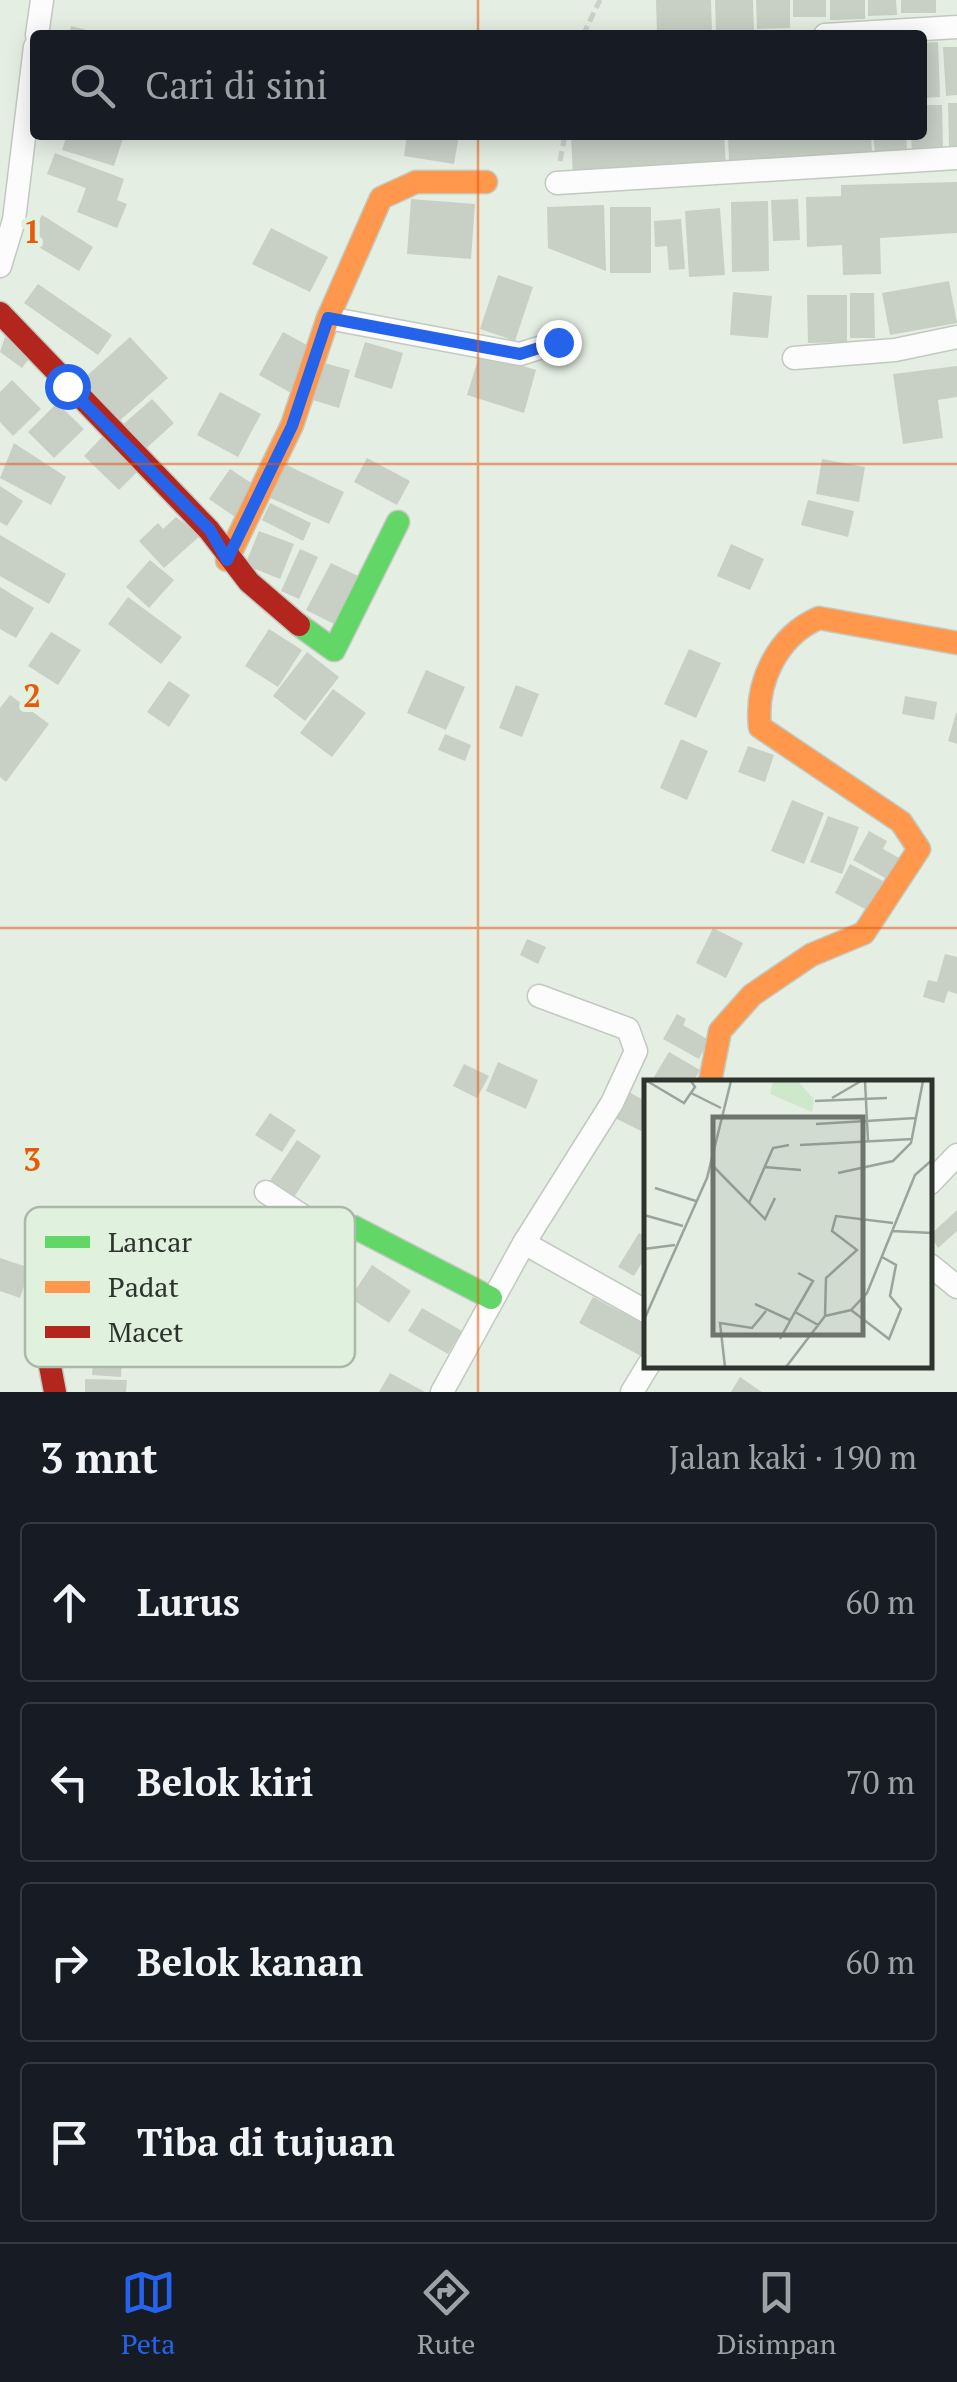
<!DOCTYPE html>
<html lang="id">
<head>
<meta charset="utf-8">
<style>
  :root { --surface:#171b24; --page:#20242c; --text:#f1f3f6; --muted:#9ea1a6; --line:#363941; --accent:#2563eb }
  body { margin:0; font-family:"PT Serif",serif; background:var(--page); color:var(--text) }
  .stop { position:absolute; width:30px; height:30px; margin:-22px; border:8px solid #2563eb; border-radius:50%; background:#fff }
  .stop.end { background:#2563eb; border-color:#fff; box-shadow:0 2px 10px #0008 }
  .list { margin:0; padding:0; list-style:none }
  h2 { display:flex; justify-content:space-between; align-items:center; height:130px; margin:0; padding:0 40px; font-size:42px }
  h2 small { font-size:32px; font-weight:400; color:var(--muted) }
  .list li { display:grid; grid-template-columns:65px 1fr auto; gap:30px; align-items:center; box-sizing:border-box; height:160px; margin:0 20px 20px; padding:0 20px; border:2px solid var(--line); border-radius:10px }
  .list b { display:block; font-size:38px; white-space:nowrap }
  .list em { font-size:32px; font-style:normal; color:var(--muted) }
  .icon { flex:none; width:55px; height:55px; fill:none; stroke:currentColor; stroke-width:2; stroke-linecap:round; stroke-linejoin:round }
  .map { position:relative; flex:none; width:957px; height:1392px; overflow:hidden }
  .search { position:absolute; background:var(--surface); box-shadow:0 5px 25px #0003; left:30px; right:30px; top:30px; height:110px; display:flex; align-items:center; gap:25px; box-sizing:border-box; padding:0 35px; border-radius:10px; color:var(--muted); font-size:38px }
  .sheet { height:850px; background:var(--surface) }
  nav { display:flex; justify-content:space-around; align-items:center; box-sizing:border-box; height:140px; border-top:2px solid var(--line); background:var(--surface); font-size:28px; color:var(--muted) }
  nav a { display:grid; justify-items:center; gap:5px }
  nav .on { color:var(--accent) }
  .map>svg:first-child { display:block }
</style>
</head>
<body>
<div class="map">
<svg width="957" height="1392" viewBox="0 0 957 1392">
  <rect width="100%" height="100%" fill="#e4eee2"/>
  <g fill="#c8d0c6">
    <path d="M656 0H711L712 33 657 34Z"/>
    <path d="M715 0H753L754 31 716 32Z"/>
    <path d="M756 0H790V28L757 29Z"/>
    <rect x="793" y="0" width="33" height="17"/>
    <path d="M830 0H865V19L830 20Z"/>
    <path d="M868 0H896L897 15 868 16Z"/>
    <rect x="901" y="0" width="35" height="13"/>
    <path d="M71 26 102 34V35H69Z"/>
    <path d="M938 42 940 97 922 98V43Z"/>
    <path d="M943 47H957V95L946 96Z"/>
    <path d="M948 103H957V146H949Z"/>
    <path d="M922 105H942L943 151 912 152 911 135H922Z"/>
    <path d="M67 135H124L114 166 62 150Z"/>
    <path d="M407 135H459L454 164 404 156Z"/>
    <path d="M571 135H724L726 167 573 175Z"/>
    <path d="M728 135H871L872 154 729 162Z"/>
    <path d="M873 135H906L907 151 875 153Z"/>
    <path d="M55 153 124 179 117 200 127 204 117 228 77 212 86 188 47 174Z"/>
    <path d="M957 182V233L880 238 881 274 843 275 842 245 807 247 806 197 841 196V185Z"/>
    <path d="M411 199 475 204 471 259 407 254Z"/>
    <path d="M798 199 800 240 773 241 771 200Z"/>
    <path d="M768 201 769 271 732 272 731 202Z"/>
    <path d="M604 205 606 271 548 248 547 207Z"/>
    <rect x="610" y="207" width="41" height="66"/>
    <path d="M720 208 725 275 689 277 685 211Z"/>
    <path d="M42 215 93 247 79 271 27 240Z"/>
    <path d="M681 219 685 269 669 270 667 246 655 247 654 221Z"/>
    <path d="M271 228 328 257 310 292 252 264Z"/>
    <path d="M498 275 533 287 515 341 480 329Z"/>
    <path d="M949 281 957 323 890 335 882 293Z"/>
    <path d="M38 284 112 335 98 355 24 303Z"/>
    <path d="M733 292 772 296 768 338 730 335Z"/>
    <path d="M850 293H874L875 338H850Z"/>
    <path d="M807 295H847V342L808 343Z"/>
    <path d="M283 332 316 350 291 393 259 375Z"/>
    <path d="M5 337 31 356 22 368 0 352Z"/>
    <path d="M130 337 168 378 117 423 80 382Z"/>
    <path d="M365 342 403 353 392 389 354 377Z"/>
    <path d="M480 353 536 370 524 413 467 395Z"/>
    <path d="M317 361 350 370 339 408 306 398Z"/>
    <path d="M957 366V397L938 400 943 438 903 444 893 374Z"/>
    <path d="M12 380 41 409 13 436 0 422V392Z"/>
    <path d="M220 392 261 414 238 457 197 435Z"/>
    <path d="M152 399 174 423 141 453 119 428Z"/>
    <path d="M57 403 84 429 54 458 28 432Z"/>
    <path d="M103 436 139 470 119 490 84 456Z"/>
    <path d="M14 443 66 477 51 505 0 478Z"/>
    <path d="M367 458 410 481 397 505 354 482Z"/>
    <path d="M822 459 865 467 859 502 816 494Z"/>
    <path d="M280 462 344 492 329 524 264 495Z"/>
    <path d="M230 469 256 486 235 517 209 499Z"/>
    <path d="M0 486 23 501 7 526 0 522Z"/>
    <path d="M808 500 854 511 848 537 801 525Z"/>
    <path d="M270 503 311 523 303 541 262 520Z"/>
    <path d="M176 517 201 535 164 568 139 541 158 523 163 529Z"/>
    <path d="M259 531 294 544 280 579 245 565Z"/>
    <path d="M0 535 66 574 49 604 0 576Z"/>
    <path d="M731 544 764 559 750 590 717 576Z"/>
    <path d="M300 549 318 557 299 599 281 591Z"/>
    <path d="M150 560 174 580 149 608 126 587Z"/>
    <path d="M331 563 358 576 334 624 306 610Z"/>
    <path d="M0 587 34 608 16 638 0 629Z"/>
    <path d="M128 597 182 637 161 664 108 624Z"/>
    <path d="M269 629 302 650 278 687 245 666Z"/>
    <path d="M51 632 81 650 58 685 28 666Z"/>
    <path d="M689 649 721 663 696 718 664 704Z"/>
    <path d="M307 652 339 677 305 721 273 696Z"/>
    <path d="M426 670 465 687 446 730 407 713Z"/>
    <path d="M169 681 190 695 169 727 147 712Z"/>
    <path d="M516 685 539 694 522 737 499 728Z"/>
    <path d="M333 689 366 713 332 757 300 733Z"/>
    <path d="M10 695 49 724 6 782 0 777V708Z"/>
    <path d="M905 696 937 702 934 720 902 714Z"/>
    <path d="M956 713H957V744L948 741Z"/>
    <path d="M445 734 471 745 465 761 438 750Z"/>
    <path d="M681 739 708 751 687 800 660 788Z"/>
    <path d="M748 746 774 755 765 782 738 772Z"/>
    <path d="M792 800 824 813 804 864 771 851Z"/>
    <path d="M828 816 859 827 842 874 810 862Z"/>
    <path d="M869 831 887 841 883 849 901 859 889 880 853 860Z"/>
    <path d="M850 864 883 881 867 910 835 893Z"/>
    <path d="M713 928 743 943 726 978 696 963Z"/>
    <path d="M527 939 546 947 538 964 520 955Z"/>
    <path d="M945 954 957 957V994L948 991 944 1003 923 997 928 980 937 982Z"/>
    <path d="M677 1014 686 1019 683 1025 709 1040 699 1059 663 1039Z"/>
    <path d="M669 1052 700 1070 693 1082H651Z"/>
    <path d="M498 1062 538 1080 526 1109 486 1091Z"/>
    <path d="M464 1064 489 1076 477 1098 453 1086Z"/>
    <path d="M629 1092 647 1102V1134L615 1118Z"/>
    <path d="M270 1113 296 1130 282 1152 255 1135Z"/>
    <path d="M297 1140 321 1156 294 1197 269 1182Z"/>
    <path d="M957 1210V1231L938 1248 930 1235Z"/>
    <path d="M639 1233 647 1238V1254L634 1276 618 1267Z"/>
    <path d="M0 1258 30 1268 20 1298 0 1291Z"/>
    <path d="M372 1265 411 1291 389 1323 350 1298Z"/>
    <path d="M593 1297 647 1326V1346L641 1356 579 1323Z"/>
    <path d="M422 1308 462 1331 448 1354 408 1331Z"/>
    <path d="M94 1345 123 1347 121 1377 92 1375Z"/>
    <path d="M390 1373 425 1392H379Z"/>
    <path d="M740 1377 762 1392H731Z"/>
    <path d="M85 1379 127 1380 126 1392H85Z"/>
  </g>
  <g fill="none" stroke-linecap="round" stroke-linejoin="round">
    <g stroke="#c2c9c0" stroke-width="25">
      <g id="street">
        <path d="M37 35 42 0"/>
        <path d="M825 35 957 27"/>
        <path d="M557 183 957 158"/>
        <path d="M0 266 14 220 35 47"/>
        <path d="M328 318 520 354 558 342"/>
        <path d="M794 358 895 350 957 337"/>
        <path d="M930 1183 957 1155"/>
        <path d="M266 1192 339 1240"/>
        <path d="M524 1243 612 1103 636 1051 628 1029 539 996"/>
        <path d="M930 1265 957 1287"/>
        <path d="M442 1392 524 1243 647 1312"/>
        <path d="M632 1392 649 1364"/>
      </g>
    </g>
    <g stroke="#c2c9c0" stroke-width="25">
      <g id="fast">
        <path d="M299 625 334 650 398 522"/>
        <path d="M328 1256 354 1227 491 1298"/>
      </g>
    </g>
    <g stroke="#c2c9c0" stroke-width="25">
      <g id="slow">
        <path d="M227 560 292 425 328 318 381 198 416 182H486"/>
        <path d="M710 1082 720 1031 752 995 811 955 864 933 919 849 901 822 760 727C755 683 777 636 819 618L957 643"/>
      </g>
    </g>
    <g stroke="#c2c9c0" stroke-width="25">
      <g id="jam">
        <path d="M0 313 209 530 249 582 299 625"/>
        <path d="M55 1392 42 1324 50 1307C81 1306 112 1307 142 1315 179 1324 226 1369 265 1343 294 1324 310 1285 328 1256"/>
      </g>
    </g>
    <g stroke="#cdd0cd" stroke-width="5" stroke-dasharray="10 5" stroke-linecap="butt">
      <path d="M583 35 600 0"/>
      <path d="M560 161 565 135"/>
    </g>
    <use href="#street" stroke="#fbfcfb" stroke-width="22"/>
    <use href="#fast" stroke="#63d668" stroke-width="22"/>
    <use href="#slow" stroke="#ff974d" stroke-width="22"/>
    <use href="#jam" stroke="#b3261e" stroke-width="22"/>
  </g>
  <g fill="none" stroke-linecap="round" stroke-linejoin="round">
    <path stroke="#2563eb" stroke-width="12" d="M67 386 210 530 227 560 292 426 328 318 520 354 558 342"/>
  </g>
  <path fill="none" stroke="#e8590c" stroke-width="2.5" stroke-opacity="0.55" d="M478 0V35M478 135V1392M0 464H957M0 928H957"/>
  <g transform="translate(644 1080)">
    <rect width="288" height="288" fill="#e4eee2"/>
    <path d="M129 1H154L170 20 168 32 126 14Z" fill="#cee8cb"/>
    <path fill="none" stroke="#9ba49a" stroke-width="2.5" d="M3 1 40 23 51 7 47 1M221 1 224 61M47 13 77 28M188 18 217 1M171 21 243 18M172 44 272 38M156 65 269 59M68 85 121 139 131 118M120 87 157 90M194 93 249 81 267 63 279 1M11 108 52 121M105 123 129 68 145 65M0 135 39 146M248 151 288 153M0 169 31 165M111 224 146 240M207 230 245 259 257 229 246 216 252 185 238 177M151 232 169 201 154 193M181 236 207 230 223 213 271 95 288 80M0 240 63 98 87 1M136 259 151 232 174 245M81 287 76 243 108 248 122 231M142 287 181 236 182 198 213 170 188 151 192 136 249 143"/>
    <path fill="#6d756c" fill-opacity="0.15" stroke="#6d756c" stroke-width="5" d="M69 37H219V255H69Z"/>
    <rect width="288" height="288" fill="none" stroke="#2d342d" stroke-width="5"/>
  </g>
  <rect x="25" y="1207" width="330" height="160" rx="15" fill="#e0f2de" stroke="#aab9a9" stroke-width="2.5"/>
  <rect x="45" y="1236" width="45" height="12" fill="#63d668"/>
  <rect x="45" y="1281" width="45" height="12" fill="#ff974d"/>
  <rect x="45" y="1326" width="45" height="12" fill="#b3261e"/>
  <g font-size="28" fill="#2d342d">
    <text x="108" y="1252">Lancar</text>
    <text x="108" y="1297">Padat</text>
    <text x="108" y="1342">Macet</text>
  </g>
  <g font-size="32" text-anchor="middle" font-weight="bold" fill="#e8590c" stroke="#e0f2de" stroke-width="10" stroke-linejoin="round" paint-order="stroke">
    <text x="32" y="243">1</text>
    <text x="32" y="707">2</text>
    <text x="32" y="1171">3</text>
  </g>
</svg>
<div class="stop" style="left:67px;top:386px"></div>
<div class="stop end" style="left:558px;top:342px"></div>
<div class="search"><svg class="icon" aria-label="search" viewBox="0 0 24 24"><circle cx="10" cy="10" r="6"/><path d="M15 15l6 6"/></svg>Cari di sini</div>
</div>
<section class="sheet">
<h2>3 mnt<small>Jalan kaki · 190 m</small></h2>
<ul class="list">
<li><svg class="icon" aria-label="ahead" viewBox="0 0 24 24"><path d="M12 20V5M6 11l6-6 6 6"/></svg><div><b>Lurus</b></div><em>60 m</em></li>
<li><svg class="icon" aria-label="left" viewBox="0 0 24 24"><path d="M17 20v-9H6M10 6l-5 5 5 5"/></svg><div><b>Belok kiri</b></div><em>70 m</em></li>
<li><svg class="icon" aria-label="right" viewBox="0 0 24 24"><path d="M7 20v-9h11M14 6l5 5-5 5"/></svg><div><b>Belok kanan</b></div><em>60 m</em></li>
<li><svg class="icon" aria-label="arrive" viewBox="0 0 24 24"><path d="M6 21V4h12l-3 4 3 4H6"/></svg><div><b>Tiba di tujuan</b></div></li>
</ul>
</section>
<nav>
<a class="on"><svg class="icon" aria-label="map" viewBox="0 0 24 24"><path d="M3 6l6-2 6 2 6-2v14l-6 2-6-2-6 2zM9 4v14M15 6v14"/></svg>Peta</a>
<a><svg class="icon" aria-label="directions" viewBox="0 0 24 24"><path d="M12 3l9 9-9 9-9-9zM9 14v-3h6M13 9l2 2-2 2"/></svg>Rute</a>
<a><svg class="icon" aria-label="saved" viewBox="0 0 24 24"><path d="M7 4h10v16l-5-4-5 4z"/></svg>Disimpan</a>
</nav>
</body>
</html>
